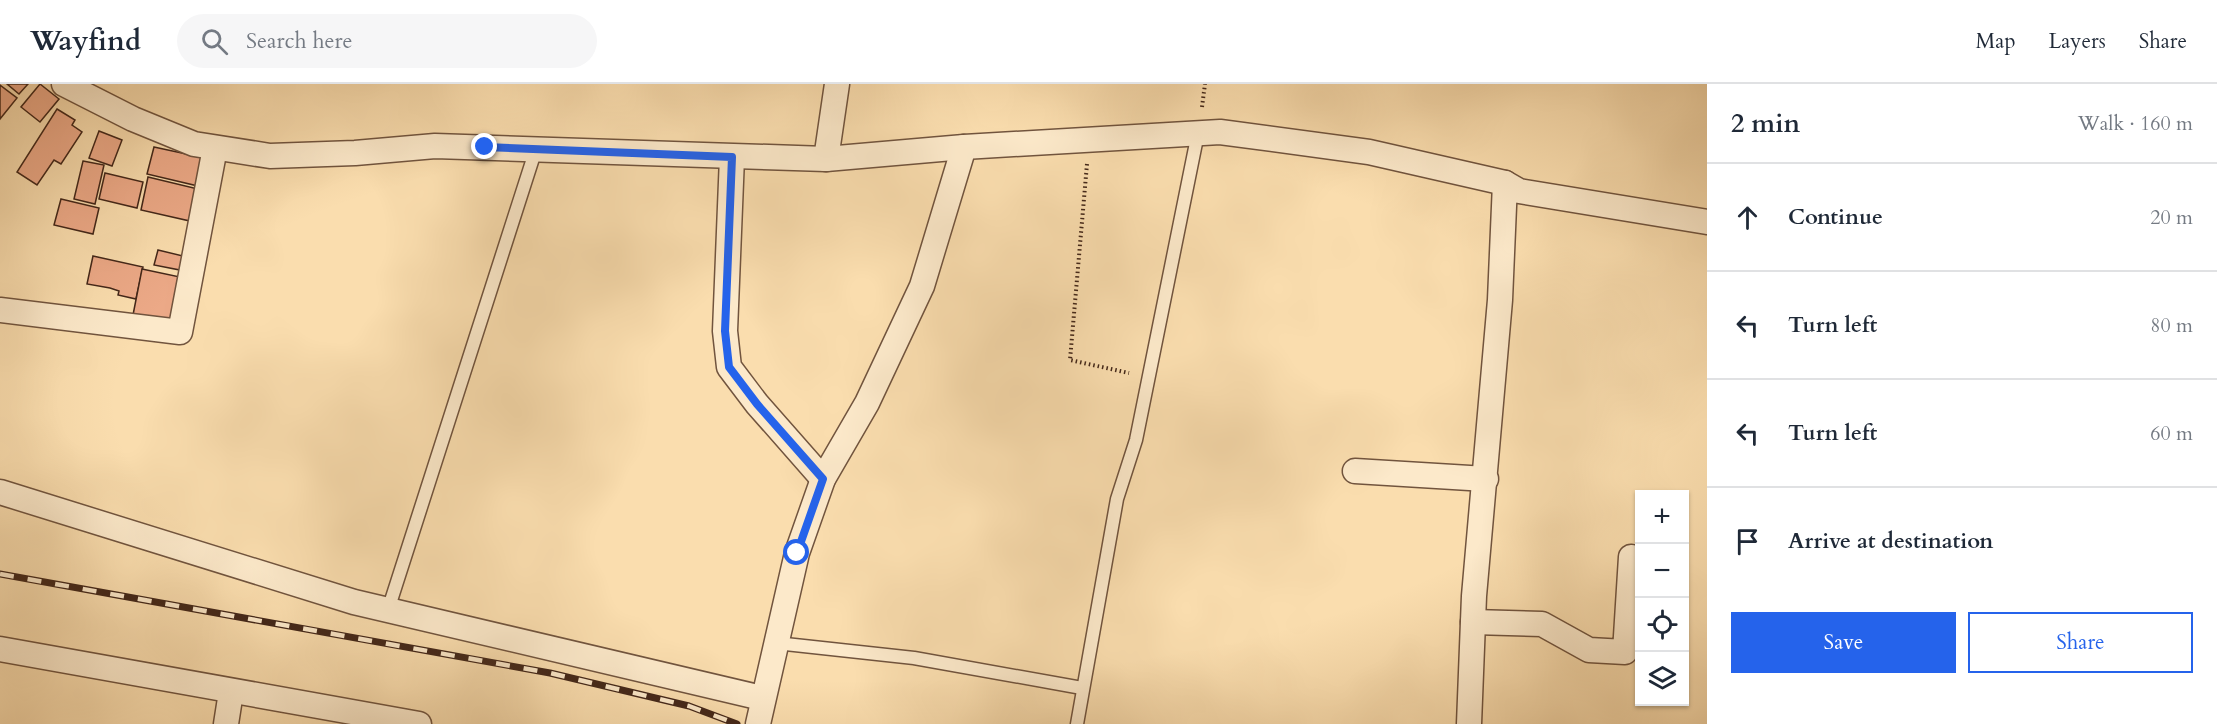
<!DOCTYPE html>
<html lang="en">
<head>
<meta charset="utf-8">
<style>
  :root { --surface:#fff; --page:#f6f6f7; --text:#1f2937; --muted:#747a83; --line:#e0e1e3; --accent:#2563eb }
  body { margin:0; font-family:Cardo,serif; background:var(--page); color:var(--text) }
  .controls { position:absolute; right:18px; bottom:18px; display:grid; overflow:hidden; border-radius:0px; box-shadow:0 2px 4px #0004 }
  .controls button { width:54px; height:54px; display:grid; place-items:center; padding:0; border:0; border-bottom:2px solid var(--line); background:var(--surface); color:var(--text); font:30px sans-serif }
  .stop { position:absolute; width:18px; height:18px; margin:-14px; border:4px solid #2563eb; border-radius:50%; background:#fff }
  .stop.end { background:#2563eb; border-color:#fff; box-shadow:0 2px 6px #0008 }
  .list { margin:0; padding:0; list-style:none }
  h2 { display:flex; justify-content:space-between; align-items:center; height:78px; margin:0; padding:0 24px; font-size:26px }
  h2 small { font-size:20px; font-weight:400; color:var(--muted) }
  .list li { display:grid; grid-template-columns:39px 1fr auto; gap:18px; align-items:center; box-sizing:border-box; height:108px; padding:0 24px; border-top:2px solid var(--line) }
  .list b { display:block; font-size:22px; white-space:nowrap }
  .list em { font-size:20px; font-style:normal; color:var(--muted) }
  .actions { display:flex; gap:12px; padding:18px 24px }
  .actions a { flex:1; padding:14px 0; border:2px solid var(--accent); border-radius:0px; text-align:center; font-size:21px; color:var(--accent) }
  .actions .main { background:var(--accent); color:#fff }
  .icon { flex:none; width:33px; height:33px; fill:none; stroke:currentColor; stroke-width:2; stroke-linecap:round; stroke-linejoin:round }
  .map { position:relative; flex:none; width:1707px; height:640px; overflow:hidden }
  header { display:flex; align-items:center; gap:36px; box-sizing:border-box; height:84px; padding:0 30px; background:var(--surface); border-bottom:2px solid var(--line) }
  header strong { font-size:28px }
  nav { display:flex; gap:33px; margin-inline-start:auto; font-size:21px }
  .search { width:420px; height:54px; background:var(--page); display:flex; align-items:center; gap:15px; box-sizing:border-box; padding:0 21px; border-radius:33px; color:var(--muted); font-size:22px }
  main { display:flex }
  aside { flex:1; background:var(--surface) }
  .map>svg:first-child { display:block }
</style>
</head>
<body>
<header>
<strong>Wayfind</strong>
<div class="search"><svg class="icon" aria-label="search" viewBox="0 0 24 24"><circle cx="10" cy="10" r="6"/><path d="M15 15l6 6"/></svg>Search here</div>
<nav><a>Map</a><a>Layers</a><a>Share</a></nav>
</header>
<main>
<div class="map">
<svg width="1707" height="640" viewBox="0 0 1707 640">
  <rect width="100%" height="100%" fill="#faddae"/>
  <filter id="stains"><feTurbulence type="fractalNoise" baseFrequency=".00333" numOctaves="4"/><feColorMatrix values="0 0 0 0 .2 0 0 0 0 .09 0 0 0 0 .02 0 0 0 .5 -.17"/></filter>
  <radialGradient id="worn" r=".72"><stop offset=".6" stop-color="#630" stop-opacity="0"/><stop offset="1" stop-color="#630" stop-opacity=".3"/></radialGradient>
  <g fill="#eca987" stroke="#432719" stroke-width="1.5">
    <path d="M7 0H28L19 10Z"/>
    <path d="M40 0 59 15 40 38 21 23Z"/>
    <path d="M0 1 17 14 0 35Z"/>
    <path d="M57 25 75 36 72 41 82 48 61 80 54 76 37 101 17 88Z"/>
    <path d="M99 47 122 56 112 82 89 74Z"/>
    <path d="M154 63 205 74 198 102 147 90Z"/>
    <path d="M83 77 104 81 95 120 74 115Z"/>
    <path d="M105 89 143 98 137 124 99 115Z"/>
    <path d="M148 93 198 105 190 137 141 126Z"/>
    <path d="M61 115 99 124 93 150 54 141Z"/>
    <path d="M158 166 183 172 180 186 154 181Z"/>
    <path d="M93 172 143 183 136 215 118 211 119 207 110 204 87 200Z"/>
    <path d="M142 185 180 193 171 239 133 231Z"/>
  </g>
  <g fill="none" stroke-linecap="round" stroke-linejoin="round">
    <g stroke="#71543e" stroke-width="15">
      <g id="lane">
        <path d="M388 526 536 65"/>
        <path d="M776 559 914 574 1082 604"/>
        <path d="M1077 640 1117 415 1136 356 1198 49"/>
      </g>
    </g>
    <g stroke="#71543e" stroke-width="27">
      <g id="street">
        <path d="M64 0 133 35 194 60 270 72 355 69 435 62 826 75 964 63"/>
        <path d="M732 73 725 247 729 283 757 320 823 395"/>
        <path d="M826 75 837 0"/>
        <path d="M0 226 180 248 215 64"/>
        <path d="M1355 387 1486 395"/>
        <path d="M0 408 354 518 762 614"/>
        <path d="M1473 538 1542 540 1589 566 1625 568 1631 473"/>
        <path d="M0 565 419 640"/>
        <path d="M226 640 231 608"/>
        <path d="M758 640 797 469 823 395 867 319 922 202 964 63 1220 48 1369 68 1505 99 1519 107 1707 138"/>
        <path d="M1469 640 1474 512 1500 216 1505 99"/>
      </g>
    </g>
    <g stroke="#432719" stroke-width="4" stroke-dasharray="1.5 3" stroke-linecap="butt">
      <path d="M1202 23 1205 0"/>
      <path d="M1087 80 1070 276 1129 289"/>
    </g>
    <use href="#lane" stroke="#fce9ca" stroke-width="12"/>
    <use href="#street" stroke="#fce9ca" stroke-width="24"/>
    <g stroke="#432719" stroke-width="7">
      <path id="rail" d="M0 490 550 589 689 622 737 640"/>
    </g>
    <use href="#rail" stroke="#fce9ca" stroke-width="4.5" stroke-dasharray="14" stroke-linecap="butt"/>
  </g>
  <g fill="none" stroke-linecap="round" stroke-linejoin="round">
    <path stroke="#2563eb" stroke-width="8" d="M485 63 732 73 725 247 729 283 757 320 823 395 797 469"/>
  </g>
  <rect width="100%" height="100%" filter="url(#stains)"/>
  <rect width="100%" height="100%" fill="url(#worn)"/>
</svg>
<div class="controls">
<button>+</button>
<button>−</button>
<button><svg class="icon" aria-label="locate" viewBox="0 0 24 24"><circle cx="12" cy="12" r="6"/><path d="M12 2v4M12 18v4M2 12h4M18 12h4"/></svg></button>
<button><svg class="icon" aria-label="layers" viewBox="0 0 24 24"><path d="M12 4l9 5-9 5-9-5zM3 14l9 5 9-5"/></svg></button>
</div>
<div class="stop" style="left:797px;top:469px"></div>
<div class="stop end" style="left:485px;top:63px"></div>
</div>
<aside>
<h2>2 min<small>Walk · 160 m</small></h2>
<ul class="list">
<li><svg class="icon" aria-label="ahead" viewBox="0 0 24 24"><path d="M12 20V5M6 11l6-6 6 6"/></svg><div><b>Continue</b></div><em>20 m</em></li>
<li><svg class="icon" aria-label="left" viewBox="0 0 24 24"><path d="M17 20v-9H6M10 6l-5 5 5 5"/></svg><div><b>Turn left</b></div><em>80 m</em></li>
<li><svg class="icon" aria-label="left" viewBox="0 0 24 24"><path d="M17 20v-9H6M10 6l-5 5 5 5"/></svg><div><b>Turn left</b></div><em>60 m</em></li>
<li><svg class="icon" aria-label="arrive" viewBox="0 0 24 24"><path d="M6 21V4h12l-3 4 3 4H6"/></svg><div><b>Arrive at destination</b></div></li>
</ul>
<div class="actions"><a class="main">Save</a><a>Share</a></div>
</aside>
</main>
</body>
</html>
